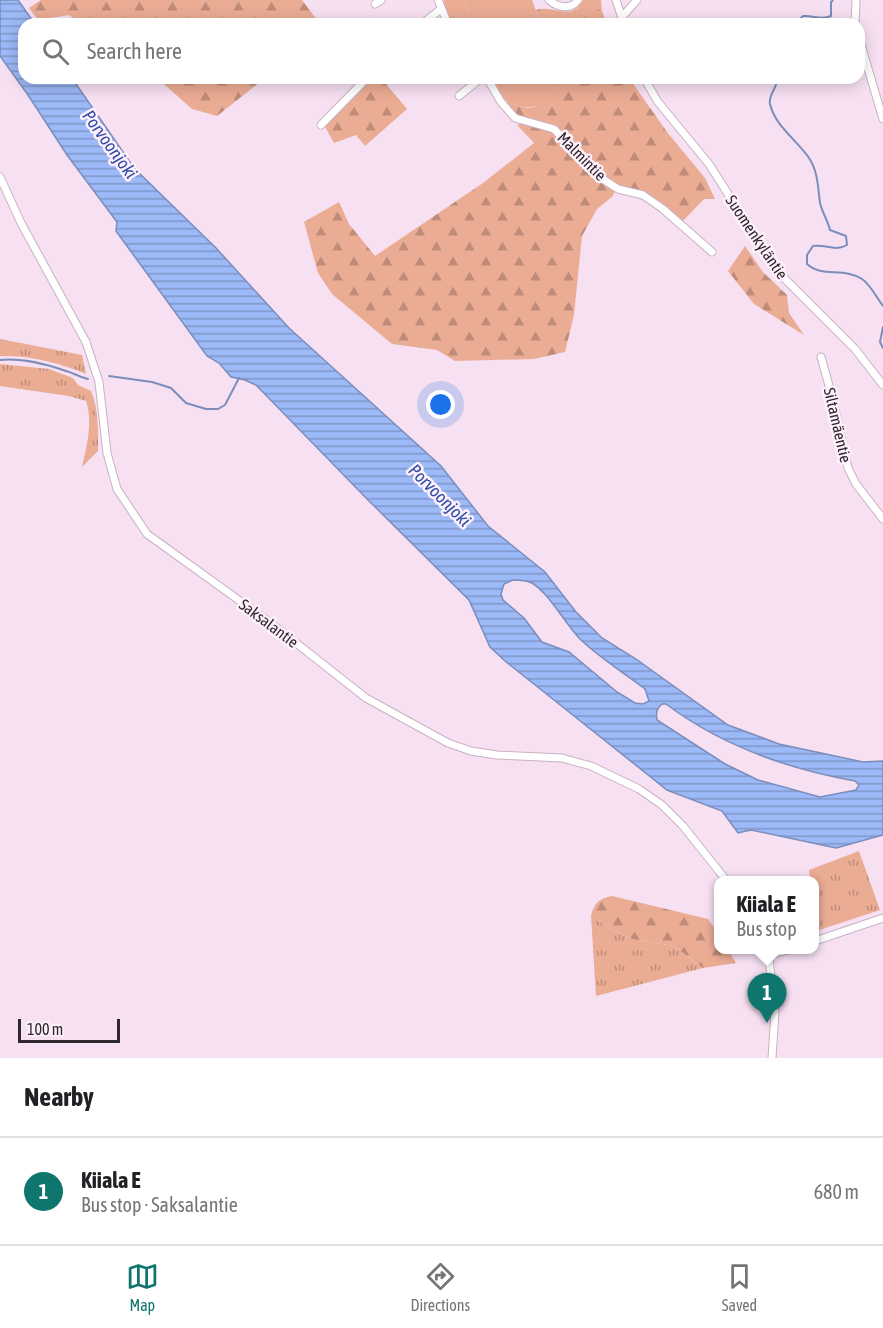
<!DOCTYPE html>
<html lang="en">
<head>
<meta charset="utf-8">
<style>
  :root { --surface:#fff; --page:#f6f6f6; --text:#202124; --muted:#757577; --line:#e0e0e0; --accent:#0f766e }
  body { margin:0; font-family:"Asap Condensed",sans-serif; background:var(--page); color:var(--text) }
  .scale { position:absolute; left:18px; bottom:15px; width:102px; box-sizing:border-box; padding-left:6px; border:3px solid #2f272e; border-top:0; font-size:16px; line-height:21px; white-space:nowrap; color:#2f272e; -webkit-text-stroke:4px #fef1fb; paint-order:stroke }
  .you { position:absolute; left:441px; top:405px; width:21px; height:21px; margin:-15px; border:4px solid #fff; border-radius:50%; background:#1a73e8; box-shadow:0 0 0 9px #1a73e833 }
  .badge { display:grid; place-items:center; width:39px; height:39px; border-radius:50%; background:var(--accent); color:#fff; font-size:20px; font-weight:700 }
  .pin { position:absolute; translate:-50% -50px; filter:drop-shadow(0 2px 3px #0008) }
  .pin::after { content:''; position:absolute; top:32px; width:21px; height:18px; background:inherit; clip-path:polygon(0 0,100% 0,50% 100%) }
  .popup { position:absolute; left:714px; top:876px; width:105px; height:78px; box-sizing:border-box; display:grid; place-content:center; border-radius:12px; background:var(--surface); filter:drop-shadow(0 2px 4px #0005); font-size:20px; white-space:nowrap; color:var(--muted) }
  .popup b { font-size:22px; color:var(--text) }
  .popup::after { content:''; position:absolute; left:50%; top:100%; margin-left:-12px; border:12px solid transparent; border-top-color:var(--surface) }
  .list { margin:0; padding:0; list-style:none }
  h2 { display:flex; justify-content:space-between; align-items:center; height:78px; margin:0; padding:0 24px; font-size:26px }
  h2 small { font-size:20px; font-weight:400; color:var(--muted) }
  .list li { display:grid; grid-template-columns:39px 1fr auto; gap:18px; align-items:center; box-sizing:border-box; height:108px; padding:0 24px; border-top:2px solid var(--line) }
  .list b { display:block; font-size:22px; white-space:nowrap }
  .list p { margin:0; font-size:20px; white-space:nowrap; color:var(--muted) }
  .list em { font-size:20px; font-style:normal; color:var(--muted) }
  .icon { flex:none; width:33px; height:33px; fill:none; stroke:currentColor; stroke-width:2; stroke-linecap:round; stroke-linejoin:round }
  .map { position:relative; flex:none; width:883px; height:1058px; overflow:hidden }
  .search { position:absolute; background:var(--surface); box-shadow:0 3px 15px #0003; left:18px; right:18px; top:18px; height:66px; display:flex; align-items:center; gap:15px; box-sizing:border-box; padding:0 21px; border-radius:18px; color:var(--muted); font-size:22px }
  .sheet { height:186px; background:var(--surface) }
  nav { display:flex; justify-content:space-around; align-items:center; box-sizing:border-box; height:84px; border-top:2px solid var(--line); background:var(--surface); font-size:16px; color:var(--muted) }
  nav a { display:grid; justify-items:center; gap:3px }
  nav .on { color:var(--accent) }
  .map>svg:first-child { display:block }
</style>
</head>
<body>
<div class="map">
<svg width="883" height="1058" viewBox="0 0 883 1058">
  <defs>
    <pattern id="grass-tufts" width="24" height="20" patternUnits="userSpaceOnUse" patternTransform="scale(1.5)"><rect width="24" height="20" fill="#ebac94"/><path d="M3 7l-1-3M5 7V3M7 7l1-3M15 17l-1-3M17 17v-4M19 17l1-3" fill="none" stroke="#bf8c79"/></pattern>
    <pattern id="forest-firs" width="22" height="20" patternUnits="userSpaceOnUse" patternTransform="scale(1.5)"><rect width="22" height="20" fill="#ebac94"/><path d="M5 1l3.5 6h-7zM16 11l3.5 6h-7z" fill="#bf8c79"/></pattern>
    <pattern id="water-rules" width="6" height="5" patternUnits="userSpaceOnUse" patternTransform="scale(1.5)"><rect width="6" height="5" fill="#9cb9f8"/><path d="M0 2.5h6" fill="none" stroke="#8096c9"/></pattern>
  </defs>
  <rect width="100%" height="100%" fill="#f7e0f2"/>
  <g fill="url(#grass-tufts)">
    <path d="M444 0H464L473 24H463L458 11 447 15 443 5Z"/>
    <path d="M583 0H601L602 11 583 4 572 12Z"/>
    <path d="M0 339 82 355 86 374C61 363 28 355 0 356Z"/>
    <path d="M0 364 49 369 73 378 78 385 91 391C99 410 98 431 98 451L82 467C87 446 93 421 86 401L69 396 0 386Z"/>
    <path d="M859 851 880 910 816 931 815 880H810L809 870Z"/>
    <path d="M591 915 612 930 632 939 674 946 703 968 596 996Z"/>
  </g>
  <g fill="url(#forest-firs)">
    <path d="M41 0H302L320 24H82L69 15 38 20 29 8Z"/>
    <path d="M583 3 602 11 607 24H541L536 10C553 4 570 21 583 3Z"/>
    <path d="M455 11H458L463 24H451L447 15Z"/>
    <path d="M157 78H265L217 116 192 109Z"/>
    <path d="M371 78H381L407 109 365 146 356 135 334 143 324 125Z"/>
    <path d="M561 78H629L667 132 705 178 715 199H704L682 222 646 193 621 187 601 176 555 125 520 116 506 105 507 101C532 116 548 104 562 82Z"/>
    <path d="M524 123 548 128 599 181 615 190 613 196 597 209 582 236 574 315 565 352 534 359 455 361 437 350 392 344 332 294 318 273 304 222 339 202 349 224 375 256 483 183 534 143 517 125Z"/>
    <path d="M745 246 763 272 787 295 789 313 804 335 754 304 728 271Z"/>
    <path d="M612 896 708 919 719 935V950H728L736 963 703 968 674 946 632 939 612 930 591 915C595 903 599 898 612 896Z"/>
  </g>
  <g fill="#ebac94">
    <path d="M464 0H532L541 24H473Z"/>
    <path d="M494 78H561L562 82C558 89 553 97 547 101 532 112 508 108 499 92 496 88 495 82 494 78Z"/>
  </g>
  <path fill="url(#water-rules)" stroke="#7b8dbb" stroke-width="1.5" fill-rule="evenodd" d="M0 0H18L35 24H24V78H72L134 168 216 248 289 328 441 466 488 526 545 572 576 612 602 638 636 659 728 725 779 744 863 762 883 761V835L836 848 751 830 738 833 722 811 667 790 505 661 490 647 469 600 368 500 256 385 245 380 231 377 219 363 207 356 116 231 117 222 67 155 28 95 0 56ZM513 580C519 580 526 580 532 583 550 594 565 624 581 640 600 658 624 673 645 689L649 701 643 704 635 703 617 692 569 652 542 642 524 618 503 600 501 594 504 584ZM662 704H666C722 746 788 769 855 781L859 785 856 790 820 797 758 780 725 764 657 720C656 713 656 709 662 704Z"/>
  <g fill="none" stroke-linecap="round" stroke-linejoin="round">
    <g stroke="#7b8dbb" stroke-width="2">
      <path d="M795 24 803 16C813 15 821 21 831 16V2L833 0"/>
      <path d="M777 78C778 88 768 94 770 104 775 126 797 140 809 158 818 171 818 188 820 203 822 212 828 221 830 230L846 236 847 245C835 252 826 244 813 246L807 255V264C822 278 844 267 862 279 870 284 877 298 883 306"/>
      <path d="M883 327 880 342 883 348"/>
      <path d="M0 360C20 358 46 364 66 371 74 373 79 377 88 379"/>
      <path d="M109 376 152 382 171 388 186 403 206 409H218L225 405 239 378"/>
    </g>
    <g stroke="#c7b2c3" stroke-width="9">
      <g id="minor">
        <path d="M438 0 448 24"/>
        <path d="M549 0C558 8 571 10 578 0"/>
        <path d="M616 0 624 24"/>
        <path d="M375 4 381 0"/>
        <path d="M622 17 637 0"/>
        <path d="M422 24 441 9"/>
        <path d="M855 24 856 0"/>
        <path d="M859 38 883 119"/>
        <path d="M487 78 501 102 515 118 554 129 598 176 618 189 643 195 663 209 712 252"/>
        <path d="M644 78 658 102 709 164 777 271 855 349 883 385"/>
        <path d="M459 96 481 78"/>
        <path d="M321 125 367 78"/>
        <path d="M0 177 21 223 86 342 99 382 107 453 117 489 147 534 272 624 366 698 448 743 471 751 497 755 562 758 591 766 639 789 662 805 683 826 726 880"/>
        <path d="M821 357 833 400 848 468 856 484 883 519"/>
        <path d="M815 941 883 918"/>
        <path d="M768 950 775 1012 772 1058"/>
        <path d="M770 955 788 950"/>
      </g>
    </g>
    <use href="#minor" stroke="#fff" stroke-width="7"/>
  </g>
  <g text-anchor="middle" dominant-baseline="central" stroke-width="5" stroke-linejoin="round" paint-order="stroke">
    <g font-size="16" fill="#2f272e" stroke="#fef1fb">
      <text transform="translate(582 156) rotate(45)">Malmintie</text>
      <text transform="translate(757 237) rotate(56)">Suomenkyläntie</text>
      <text transform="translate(838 425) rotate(77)">Siltamäentie</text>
      <text transform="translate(269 623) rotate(37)">Saksalantie</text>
    </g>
    <g font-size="18" font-style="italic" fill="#2d4ea8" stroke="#fef1fb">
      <text transform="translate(110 144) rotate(54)">Porvoonjoki</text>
      <text transform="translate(440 495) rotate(45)">Porvoonjoki</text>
    </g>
  </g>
</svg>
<div class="scale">100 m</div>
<div class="you"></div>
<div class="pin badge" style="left:767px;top:1023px">1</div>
<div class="popup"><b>Kiiala E</b>Bus stop</div>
<div class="search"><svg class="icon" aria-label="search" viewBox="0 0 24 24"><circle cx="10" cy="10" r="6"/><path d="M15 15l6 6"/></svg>Search here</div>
</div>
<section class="sheet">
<h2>Nearby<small></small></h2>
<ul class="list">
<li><span class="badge">1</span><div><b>Kiiala E</b><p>Bus stop · Saksalantie</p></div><em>680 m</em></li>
</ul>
</section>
<nav>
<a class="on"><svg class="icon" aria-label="map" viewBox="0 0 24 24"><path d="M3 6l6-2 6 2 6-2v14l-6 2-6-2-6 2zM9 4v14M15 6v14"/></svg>Map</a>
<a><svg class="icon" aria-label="directions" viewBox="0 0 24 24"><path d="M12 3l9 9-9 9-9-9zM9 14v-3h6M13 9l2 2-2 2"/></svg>Directions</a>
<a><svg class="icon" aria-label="saved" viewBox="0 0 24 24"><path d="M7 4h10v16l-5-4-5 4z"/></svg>Saved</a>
</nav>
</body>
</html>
